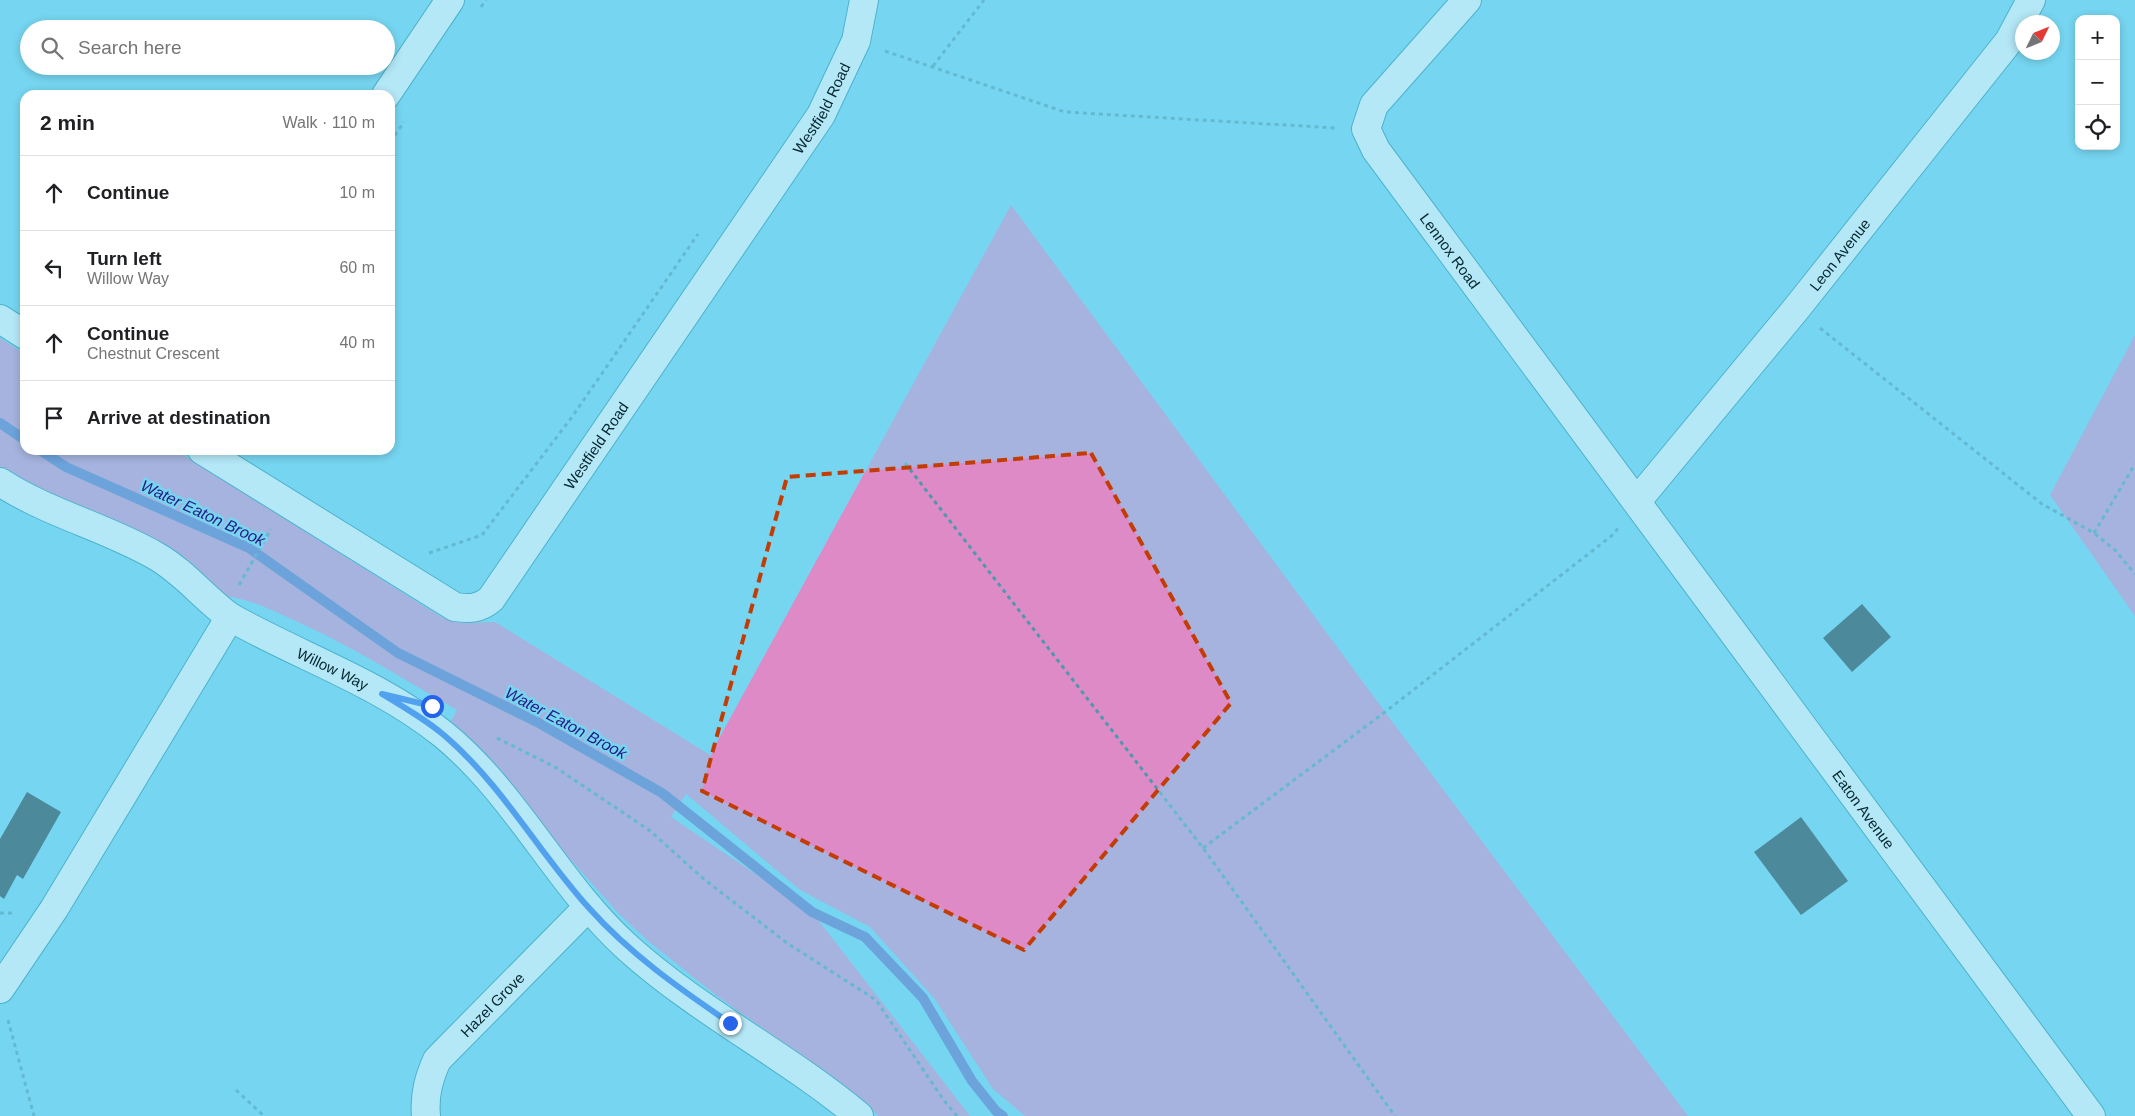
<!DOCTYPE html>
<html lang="en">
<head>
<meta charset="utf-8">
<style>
  :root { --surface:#fff; --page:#f2f2f2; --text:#202124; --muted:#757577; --line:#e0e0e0 }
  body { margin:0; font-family:Helvetica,sans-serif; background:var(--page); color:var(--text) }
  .controls { position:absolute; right:15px; top:15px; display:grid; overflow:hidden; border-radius:10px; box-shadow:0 2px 8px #0003 }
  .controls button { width:45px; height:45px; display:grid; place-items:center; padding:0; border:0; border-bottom:1px solid var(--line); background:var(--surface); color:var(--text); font:25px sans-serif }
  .compass { position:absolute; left:2015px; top:15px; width:45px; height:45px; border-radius:50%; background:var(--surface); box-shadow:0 2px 8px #0003; rotate:47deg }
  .stop { position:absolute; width:15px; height:15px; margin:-11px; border:4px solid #2563eb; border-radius:50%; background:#fff }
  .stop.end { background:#2563eb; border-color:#fff; box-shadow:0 1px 5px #0008 }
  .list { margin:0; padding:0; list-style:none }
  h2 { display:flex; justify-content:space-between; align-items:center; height:65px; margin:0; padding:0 20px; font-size:21px }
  h2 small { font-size:16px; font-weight:400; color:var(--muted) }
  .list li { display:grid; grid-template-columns:32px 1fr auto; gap:15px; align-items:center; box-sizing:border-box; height:75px; padding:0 20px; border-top:1px solid var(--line) }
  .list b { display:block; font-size:19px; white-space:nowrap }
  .list p { margin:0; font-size:16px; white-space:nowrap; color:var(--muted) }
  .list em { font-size:16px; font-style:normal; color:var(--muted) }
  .icon { flex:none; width:28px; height:28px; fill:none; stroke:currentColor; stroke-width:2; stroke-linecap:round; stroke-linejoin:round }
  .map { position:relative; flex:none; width:2135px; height:1116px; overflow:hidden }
  .search { position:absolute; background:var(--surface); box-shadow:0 2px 8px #0003; left:20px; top:20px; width:375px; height:55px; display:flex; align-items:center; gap:12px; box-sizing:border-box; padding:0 18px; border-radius:28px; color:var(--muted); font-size:19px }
  .panel { position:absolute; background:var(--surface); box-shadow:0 2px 8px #0003; left:20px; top:90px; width:375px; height:365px; border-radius:15px }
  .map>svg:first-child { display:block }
</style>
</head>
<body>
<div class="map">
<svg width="2135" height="1116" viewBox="0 0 2135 1116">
  <rect width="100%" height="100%" fill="#76d6f0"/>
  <g fill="#dd8ac7">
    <path d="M1011 205 1385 712 1688 1116H1025L993 1089 934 998 870 927 800 890 686 794 671 817 812 912 970 1116H879L834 1079 717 996 648 941 619 914 561 849 501 772 474 743 450 723 457 710C402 678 348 644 289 618 263 606 246 598 217 595L185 559 168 548 36 489 0 467V338L25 354V450H175L443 618 461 623 495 622 710 755Z"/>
    <path d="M2135 335V616L2050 495Z"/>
  </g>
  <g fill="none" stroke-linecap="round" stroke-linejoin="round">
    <g stroke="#5f66c1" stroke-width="10">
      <path d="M0 423 25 440"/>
      <path d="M40 450 66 467 249 548 398 653 537 722 662 793 812 912 865 937 923 998 972 1081 996 1111 1003 1116"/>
    </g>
  </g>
  <g fill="#1a2e34">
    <path d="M1862 604 1891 637 1852 672 1823 638Z"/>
    <path d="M27 792 61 812 23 879 17 875 4 899 0 896V839Z"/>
    <path d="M1801 817 1848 881 1801 915 1754 852Z"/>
  </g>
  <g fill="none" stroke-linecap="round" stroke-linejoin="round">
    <g stroke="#1a88a0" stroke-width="30">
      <g id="minor">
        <path id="s1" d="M1467 0 1374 105 1366 129 1376 150 2091 1116"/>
        <path d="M386 95 450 0"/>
        <path d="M0 319 25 335"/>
        <path id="s2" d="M202 450 455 607C470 609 479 609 491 599L821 115 856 41 864 0"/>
        <path d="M0 482C49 514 106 527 156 556 184 572 204 598 230 617L54 909 0 989"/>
        <path id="s3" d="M1637 501 1796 309 2009 41 2031 0"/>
        <path id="s4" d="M230 617C301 657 380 683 444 735 517 795 558 885 628 948 699 1012 786 1055 859 1116"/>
        <path id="s5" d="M426 1116C424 1095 429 1078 437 1060L588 907"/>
      </g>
    </g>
    <g stroke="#4f98ac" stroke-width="3" stroke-dasharray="4 4" stroke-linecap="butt">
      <path d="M481 7 486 0"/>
      <path d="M885 51 1065 112 1336 128"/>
      <path d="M933 66 984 0"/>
      <path d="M390 142 404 122"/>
      <path d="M1820 328 2042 504 2094 533 2115 550 2135 574"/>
      <path d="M905 463 1203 848 1395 1116"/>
      <path d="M2094 533 2135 464"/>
      <path d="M429 553 482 535 572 417 698 234"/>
      <path d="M239 585 271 529"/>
      <path d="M497 738 555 767 649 830 705 880 787 943 876 1000 945 1102 957 1116"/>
      <path d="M1203 848 1385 712 1614 534 1618 528"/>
      <path d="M0 913H12"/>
      <path d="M8 1020 34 1116"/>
      <path d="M236 1090 264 1116"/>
    </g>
    <use href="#minor" stroke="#fff" stroke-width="28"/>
  </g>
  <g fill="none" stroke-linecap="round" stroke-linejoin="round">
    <path stroke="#2563eb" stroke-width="6" d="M432 706 382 694C404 707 426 720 445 736 503 786 539 853 589 908 630 954 680 989 730 1023"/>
  </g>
  <path d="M0 0H2135V1116H0ZM1091 453 1231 703 1024 950 702 791 787 477Z" fill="#76d6f0" fill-opacity=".55" fill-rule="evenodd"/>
  <path fill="none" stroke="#c33c04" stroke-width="4" stroke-dasharray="10 6" stroke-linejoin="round" d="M1091 453 1231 703 1024 950 702 791 787 477Z"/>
  <g text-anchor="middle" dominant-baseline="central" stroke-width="5" stroke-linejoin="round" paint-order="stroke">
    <g font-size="15" fill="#06262e" stroke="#76d6f0">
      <text stroke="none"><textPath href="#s2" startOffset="928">Westfield Road</textPath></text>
      <text stroke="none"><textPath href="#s1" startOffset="314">Lennox Road</textPath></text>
      <text stroke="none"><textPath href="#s3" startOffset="319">Leon Avenue</textPath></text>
      <text stroke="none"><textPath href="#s2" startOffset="522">Westfield Road</textPath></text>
      <text stroke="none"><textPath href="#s4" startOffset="115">Willow Way</textPath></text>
      <text stroke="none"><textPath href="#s1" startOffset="1009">Eaton Avenue</textPath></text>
      <text stroke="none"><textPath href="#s5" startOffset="136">Hazel Grove</textPath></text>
    </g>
    <g font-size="16" font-style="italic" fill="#281a87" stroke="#76d6f0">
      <text transform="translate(203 513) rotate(25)">Water Eaton Brook</text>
      <text transform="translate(566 723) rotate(28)">Water Eaton Brook</text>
    </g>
  </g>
</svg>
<div class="controls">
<button>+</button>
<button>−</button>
<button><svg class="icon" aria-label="locate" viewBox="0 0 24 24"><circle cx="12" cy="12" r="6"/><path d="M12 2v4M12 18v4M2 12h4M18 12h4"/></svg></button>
</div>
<svg class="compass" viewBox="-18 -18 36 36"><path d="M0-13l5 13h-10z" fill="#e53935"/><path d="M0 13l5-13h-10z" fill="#757577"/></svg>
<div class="stop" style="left:432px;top:706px"></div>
<div class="stop end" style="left:730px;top:1023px"></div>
<div class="search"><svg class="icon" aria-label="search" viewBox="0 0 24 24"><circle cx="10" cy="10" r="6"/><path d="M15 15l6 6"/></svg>Search here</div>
<section class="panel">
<h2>2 min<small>Walk · 110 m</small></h2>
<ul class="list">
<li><svg class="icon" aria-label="ahead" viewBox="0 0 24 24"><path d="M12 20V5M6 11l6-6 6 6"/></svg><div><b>Continue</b></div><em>10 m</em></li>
<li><svg class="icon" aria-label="left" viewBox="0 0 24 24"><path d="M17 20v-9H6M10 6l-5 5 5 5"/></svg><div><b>Turn left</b><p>Willow Way</p></div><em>60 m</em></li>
<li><svg class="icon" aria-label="ahead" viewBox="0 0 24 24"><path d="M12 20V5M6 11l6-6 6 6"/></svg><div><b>Continue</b><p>Chestnut Crescent</p></div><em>40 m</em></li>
<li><svg class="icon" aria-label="arrive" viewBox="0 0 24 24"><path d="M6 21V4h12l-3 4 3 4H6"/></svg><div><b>Arrive at destination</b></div></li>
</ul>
</section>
</div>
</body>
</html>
